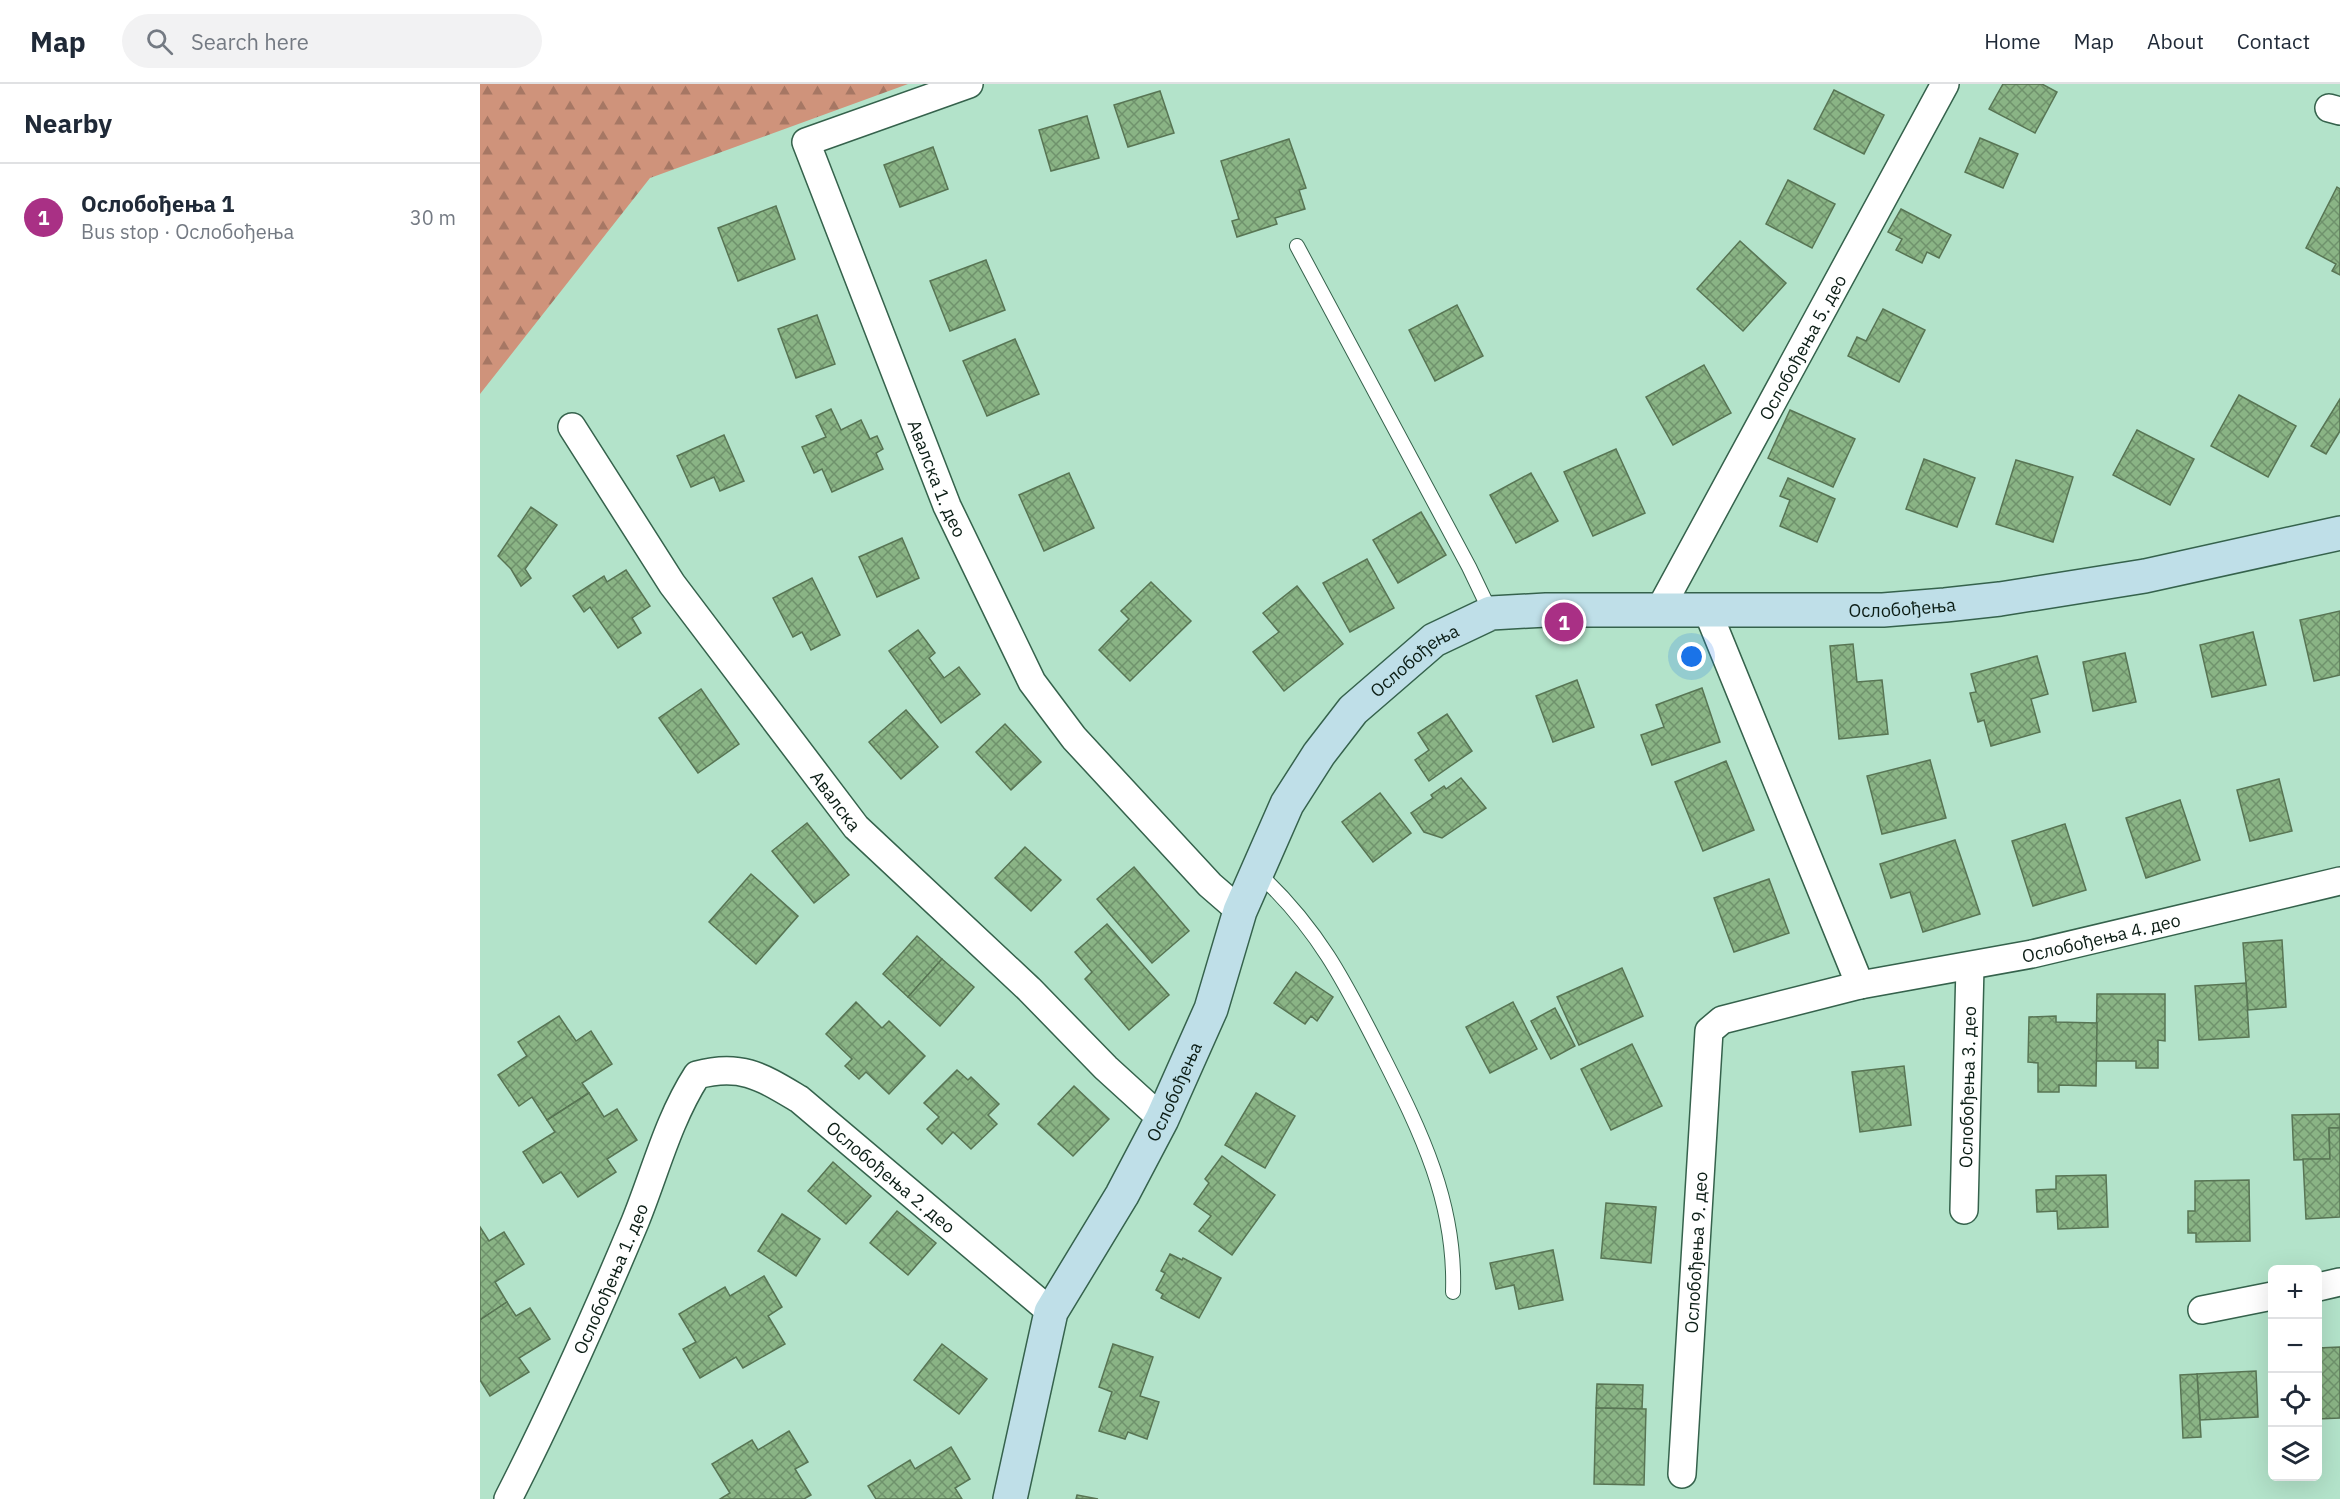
<!DOCTYPE html>
<html lang="en">
<head>
<meta charset="utf-8">
<style>
  :root { --surface:#fff; --page:#f2f2f3; --text:#1f2937; --muted:#747a83; --line:#e0e1e3; --accent:#a93085 }
  body { margin:0; font-family:"IBM Plex Sans",sans-serif; background:var(--page); color:var(--text) }
  .controls { position:absolute; right:18px; bottom:18px; display:grid; overflow:hidden; border-radius:9px; box-shadow:0 6px 24px #0002 }
  .controls button { width:54px; height:54px; display:grid; place-items:center; padding:0; border:0; border-bottom:2px solid var(--line); background:var(--surface); color:var(--text); font:30px sans-serif }
  .you { position:absolute; left:1212px; top:573px; width:21px; height:21px; margin:-15px; border:4px solid #fff; border-radius:50%; background:#1a73e8; box-shadow:0 0 0 9px #1a73e833 }
  .badge { display:grid; place-items:center; width:39px; height:39px; border-radius:50%; background:var(--accent); color:#fff; font-size:20px; font-weight:700 }
  .pin { position:absolute; translate:-50% -50%; border:3px solid #fff; box-shadow:0 2px 6px #0006 }
  .list { margin:0; padding:0; list-style:none }
  h2 { display:flex; justify-content:space-between; align-items:center; height:78px; margin:0; padding:0 24px; font-size:26px }
  h2 small { font-size:20px; font-weight:400; color:var(--muted) }
  .list li { display:grid; grid-template-columns:39px 1fr auto; gap:18px; align-items:center; box-sizing:border-box; height:108px; padding:0 24px; border-top:2px solid var(--line) }
  .list b { display:block; font-size:22px; white-space:nowrap }
  .list p { margin:0; font-size:20px; white-space:nowrap; color:var(--muted) }
  .list em { font-size:20px; font-style:normal; color:var(--muted) }
  .icon { flex:none; width:33px; height:33px; fill:none; stroke:currentColor; stroke-width:2; stroke-linecap:round; stroke-linejoin:round }
  .map { position:relative; flex:none; width:1860px; height:1415px; overflow:hidden }
  header { display:flex; align-items:center; gap:36px; box-sizing:border-box; height:84px; padding:0 30px; background:var(--surface); border-bottom:2px solid var(--line) }
  header strong { font-size:28px }
  nav { display:flex; gap:33px; margin-inline-start:auto; font-size:21px }
  .search { width:420px; height:54px; background:var(--page); display:flex; align-items:center; gap:15px; box-sizing:border-box; padding:0 21px; border-radius:33px; color:var(--muted); font-size:22px }
  main { display:flex }
  aside { flex:1; background:var(--surface) }
  .map>svg:first-child { display:block }
</style>
</head>
<body>
<header>
<strong>Map</strong>
<div class="search"><svg class="icon" aria-label="search" viewBox="0 0 24 24"><circle cx="10" cy="10" r="6"/><path d="M15 15l6 6"/></svg>Search here</div>
<nav><a>Home</a><a>Map</a><a>About</a><a>Contact</a></nav>
</header>
<main>
<aside>
<h2>Nearby<small></small></h2>
<ul class="list">
<li><span class="badge">1</span><div><b>Ослобођења 1</b><p>Bus stop · Ослобођења</p></div><em>30 m</em></li>
</ul>
</aside>
<div class="map">
<svg width="1860" height="1415" viewBox="0 0 1860 1415">
  <defs>
    <pattern id="forest-firs" width="22" height="20" patternUnits="userSpaceOnUse" patternTransform="scale(1.5)"><rect width="22" height="20" fill="#cf937b"/><path d="M5 1l3.5 6h-7zM16 11l3.5 6h-7z" fill="#a67764"/></pattern>
    <pattern id="building-cross-hatch" width="8" height="8" patternUnits="userSpaceOnUse" patternTransform="scale(1.5)"><rect width="8" height="8" fill="#8ab485"/><path d="M0 0l8 8M0 8l8-8" fill="none" stroke="#6f926c"/></pattern>
  </defs>
  <rect width="100%" height="100%" fill="#b3e3ca"/>
  <path fill="url(#forest-firs)" d="M0 0H428L170 94 0 310Z"/>
  <g fill="url(#building-cross-hatch)" stroke="#587554" stroke-width="1.5">
    <path d="M1523 0H1562L1577 8 1555 49 1509 25Z"/>
    <path d="M1354 6 1404 31 1384 70 1334 45Z"/>
    <path d="M680 7 694 49 648 63 634 21Z"/>
    <path d="M607 32 619 74 571 87 559 46Z"/>
    <path d="M1500 54 1538 70 1523 104 1485 88Z"/>
    <path d="M809 55 826 104 819 106 825 125 795 134 797 140 757 153 752 137 759 135 741 77Z"/>
    <path d="M453 63 468 105 420 123 404 81Z"/>
    <path d="M1308 96 1355 120 1332 164 1286 140Z"/>
    <path d="M1857 103 1860 105V191L1852 187 1856 180 1826 164Z"/>
    <path d="M296 122 315 175 258 197 238 144Z"/>
    <path d="M1421 125 1471 151 1459 174 1447 168 1442 179 1416 166 1422 155 1408 148Z"/>
    <path d="M1260 157 1306 199 1263 247 1217 205Z"/>
    <path d="M506 176 525 226 470 247 450 197Z"/>
    <path d="M977 221 1003 272 955 297 929 246Z"/>
    <path d="M1403 225 1445 246 1419 298 1368 272 1377 253 1386 257Z"/>
    <path d="M337 231 355 280 316 294 298 245Z"/>
    <path d="M535 255 559 310 507 332 483 277Z"/>
    <path d="M1224 281 1251 329 1193 361 1166 313Z"/>
    <path d="M1759 311 1816 342 1788 393 1731 362Z"/>
    <path d="M1860 315V347L1846 370 1831 362Z"/>
    <path d="M351 325 361 346 381 336 390 355 397 352 403 365 396 369 403 385 352 408 342 385 334 389 322 363 346 353 336 332Z"/>
    <path d="M1310 326 1375 355 1353 403 1288 374Z"/>
    <path d="M1657 346 1714 375 1690 421 1633 391Z"/>
    <path d="M244 351 264 397 240 407 234 393 211 403 197 372Z"/>
    <path d="M1136 365 1165 429 1113 452 1084 388Z"/>
    <path d="M1444 375 1495 394 1477 443 1426 425Z"/>
    <path d="M1536 376 1593 393 1573 458 1516 440Z"/>
    <path d="M589 389 614 444 564 467 539 411Z"/>
    <path d="M1051 389 1078 437 1036 459 1010 411Z"/>
    <path d="M1308 394 1355 415 1337 458 1300 442 1310 416 1300 412Z"/>
    <path d="M51 423 77 441 45 485 51 494 41 502 31 485 18 472Z"/>
    <path d="M941 428 966 471 918 499 893 456Z"/>
    <path d="M422 454 439 494 397 513 379 473Z"/>
    <path d="M887 475 914 524 870 548 843 499Z"/>
    <path d="M146 486 170 522 152 534 161 549 138 564 110 523 104 528 93 512 124 492 127 498Z"/>
    <path d="M332 494 360 551 331 566 322 548 313 553 293 514Z"/>
    <path d="M671 498 711 537 650 597 619 566 649 535 641 527Z"/>
    <path d="M817 502 863 560 804 607 773 568 799 548 783 529Z"/>
    <path d="M1860 527V591L1834 597 1820 536Z"/>
    <path d="M438 546 455 569 449 574 464 594 479 583 500 610 461 639 409 567Z"/>
    <path d="M1773 548 1786 601 1732 613 1720 561Z"/>
    <path d="M1373 560 1377 598 1402 596 1408 650 1359 655 1350 562Z"/>
    <path d="M1645 569 1656 618 1613 627 1603 578Z"/>
    <path d="M1557 572 1568 610 1551 615 1560 648 1511 662 1504 636 1498 638 1490 609 1496 608 1491 590Z"/>
    <path d="M1097 596 1114 643 1073 658 1056 612Z"/>
    <path d="M1222 604 1240 658 1172 681 1161 651 1184 643 1176 621Z"/>
    <path d="M221 605 259 660 218 689 179 634Z"/>
    <path d="M426 626 458 663 421 695 389 658Z"/>
    <path d="M967 630 992 667 949 697 935 676 949 666 938 649Z"/>
    <path d="M525 640 561 678 531 706 496 668Z"/>
    <path d="M1450 676 1466 734 1402 750 1387 692Z"/>
    <path d="M1246 677 1274 746 1223 767 1195 698Z"/>
    <path d="M981 694 1006 724 962 754 944 748 931 729 953 714 951 711 964 702 966 705Z"/>
    <path d="M1799 695 1812 747 1770 757 1757 706Z"/>
    <path d="M900 709 931 749 893 778 862 738Z"/>
    <path d="M1700 716 1720 776 1666 794 1646 734Z"/>
    <path d="M327 739 369 791 334 819 292 767Z"/>
    <path d="M1585 740 1606 806 1553 822 1532 757Z"/>
    <path d="M1475 756 1500 830 1443 848 1430 808 1411 814 1400 780Z"/>
    <path d="M545 763 581 796 551 827 515 794Z"/>
    <path d="M654 783 709 847 672 879 617 815Z"/>
    <path d="M271 790 318 832 276 880 229 838Z"/>
    <path d="M1289 795 1309 849 1254 868 1234 814Z"/>
    <path d="M627 840 689 911 649 946 605 895 612 888 595 868Z"/>
    <path d="M437 852 462 875 428 913 403 890Z"/>
    <path d="M1802 856 1806 923 1768 926 1763 859Z"/>
    <path d="M462 875 494 903 460 942 428 913Z"/>
    <path d="M1142 884 1163 932 1099 961 1077 913Z"/>
    <path d="M816 888 853 913 837 937 831 932 825 940 794 919Z"/>
    <path d="M1766 899 1769 953 1719 956 1715 902Z"/>
    <path d="M1617 910H1685V957L1678 956V984H1656V977H1616Z"/>
    <path d="M376 918 402 944 409 937 445 972 409 1010 386 988 379 995 365 982 372 975 346 950Z"/>
    <path d="M1033 918 1057 965 1010 989 986 943Z"/>
    <path d="M1075 924 1095 962 1071 975 1051 937Z"/>
    <path d="M79 932 96 957 111 947 132 980 102 999 109 1009 67 1036 52 1013 39 1022 18 991 47 972 38 958Z"/>
    <path d="M1576 932V938L1617 939 1616 1002 1579 1001V1008H1558V979L1548 978 1549 933Z"/>
    <path d="M1152 960 1182 1022 1131 1046 1101 985Z"/>
    <path d="M1424 982 1431 1041 1380 1048 1372 988Z"/>
    <path d="M477 986 488 996 491 993 519 1020 508 1031 517 1040 491 1065 473 1048 462 1060 447 1045 459 1033 444 1019Z"/>
    <path d="M594 1002 629 1035 593 1072 558 1040Z"/>
    <path d="M109 1009 124 1033 137 1025 157 1056 127 1075 136 1088 98 1113 81 1088 63 1099 43 1068 75 1048 67 1036Z"/>
    <path d="M776 1009 815 1032 785 1084 745 1061Z"/>
    <path d="M1860 1030V1044H1849L1850 1075 1814 1076 1812 1031Z"/>
    <path d="M1849 1044H1860V1133L1826 1135 1823 1075H1850Z"/>
    <path d="M742 1072 795 1111 752 1171 719 1147 731 1132 714 1120 729 1099 725 1095Z"/>
    <path d="M353 1078 391 1112 366 1140 328 1107Z"/>
    <path d="M1626 1091 1628 1143 1578 1145 1577 1127 1557 1128 1556 1106 1576 1105V1092Z"/>
    <path d="M1769 1096 1770 1157 1716 1158V1149H1708V1127H1715V1097Z"/>
    <path d="M1126 1119 1176 1123 1171 1179 1121 1174Z"/>
    <path d="M417 1127 456 1159 428 1191 390 1159Z"/>
    <path d="M302 1130 340 1155 316 1192 278 1167Z"/>
    <path d="M0 1143 9 1157 24 1148 44 1180 15 1198 27 1218 0 1236Z"/>
    <path d="M1073 1166 1083 1216 1039 1225 1034 1201 1016 1205 1010 1179Z"/>
    <path d="M690 1170 702 1176 703 1174 741 1194 719 1234 681 1214 683 1210 676 1206 685 1189 681 1187Z"/>
    <path d="M284 1192 302 1223 288 1232 305 1260 263 1284 256 1273 220 1294 203 1265 216 1258 199 1230 245 1203 250 1212Z"/>
    <path d="M27 1218 36 1232 50 1224 70 1255 39 1274 49 1288 10 1312 0 1296V1236Z"/>
    <path d="M462 1260 507 1295 479 1330 434 1296Z"/>
    <path d="M633 1260 673 1273 660 1312 679 1318 667 1355 648 1348 645 1355 619 1347 632 1308 619 1303Z"/>
    <path d="M1860 1263V1334L1838 1335V1264Z"/>
    <path d="M1776 1287 1778 1333 1720 1336 1717 1290Z"/>
    <path d="M1717 1290 1721 1353 1703 1354 1700 1291Z"/>
    <path d="M1117 1300 1163 1301 1162 1325 1116 1324Z"/>
    <path d="M1116 1324 1166 1325 1164 1401 1114 1400Z"/>
    <path d="M309 1347 328 1378 315 1385 331 1411 324 1415H240L250 1409 232 1380 272 1356 278 1366Z"/>
    <path d="M471 1363 490 1395 475 1404 482 1415H396L388 1402 430 1376 435 1385Z"/>
    <path d="M597 1411 618 1415H596Z"/>
  </g>
  <g fill="none" stroke-linecap="round" stroke-linejoin="round">
    <g stroke="#35624c" stroke-width="16">
      <g id="lane">
        <path d="M817 162 989 483 1011 529"/>
        <path d="M777 788C838 844 865 898 902 971 941 1048 976 1119 973 1208"/>
      </g>
    </g>
    <g stroke="#35624c" stroke-width="30">
      <g id="street">
        <path id="s1" d="M489 0 326 58 467 422 552 598 594 654 730 801 760 827"/>
        <path d="M1849 24 1860 27"/>
        <path id="s2" d="M92 343 192 500 376 743 549 905 626 984 682 1035"/>
        <path id="s3" d="M1180 525 1465 0"/>
        <path d="M1227 526 1380 901"/>
        <path id="s4" d="M1484 1126 1490 882"/>
        <path d="M1838 1203 1860 1198"/>
        <path d="M1722 1226 1792 1212"/>
        <path id="s5" d="M1202 1390 1229 947 1242 936 1380 901 1552 870 1860 797"/>
        <path id="s6" d="M28 1415C74 1325 116 1231 155 1138 175 1089 188 1036 217 991 261 979 282 993 319 1015L571 1228"/>
      </g>
    </g>
    <g stroke="#35624c" stroke-width="36">
      <g id="secondary">
        <path id="s7" d="M530 1415 571 1228 642 1111 682 1035 731 925 760 827 807 720 839 670 873 626 954 556 1011 529 1066 526H1403L1465 521 1520 515 1665 492 1860 449"/>
      </g>
    </g>
    <use href="#lane" stroke="#fff" stroke-width="14"/>
    <use href="#street" stroke="#fff" stroke-width="27"/>
    <use href="#secondary" stroke="#bfdfe8" stroke-width="33"/>
  </g>
  <g text-anchor="middle" dominant-baseline="central" stroke-width="4.5" stroke-linejoin="round" paint-order="stroke">
    <g font-size="18" fill="#0b1d15" stroke="#c0f0d7">
      <text stroke="none"><textPath href="#s3" startOffset="298">Ослобођења 5. део</textPath></text>
      <text stroke="none"><textPath href="#s1" startOffset="534">Авалска 1. део</textPath></text>
      <text stroke="none"><textPath href="#s7" startOffset="1450">Ослобођења</textPath></text>
      <text stroke="none"><textPath href="#s7" startOffset="948">Ослобођења</textPath></text>
      <text stroke="none"><textPath href="#s2" startOffset="458">Авалска</textPath></text>
      <text stroke="none"><textPath href="#s5" startOffset="849">Ослобођења 4. део</textPath></text>
      <text stroke="none"><textPath href="#s4" startOffset="123">Ослобођења 3. део</textPath></text>
      <text stroke="none"><textPath href="#s7" startOffset="444">Ослобођења</textPath></text>
      <text stroke="none"><textPath href="#s6" startOffset="694">Ослобођења 2. део</textPath></text>
      <text stroke="none"><textPath href="#s5" startOffset="222">Ослобођења 9. део</textPath></text>
      <text stroke="none"><textPath href="#s6" startOffset="243">Ослобођења 1. део</textPath></text>
    </g>
  </g>
</svg>
<div class="controls">
<button>+</button>
<button>−</button>
<button><svg class="icon" aria-label="locate" viewBox="0 0 24 24"><circle cx="12" cy="12" r="6"/><path d="M12 2v4M12 18v4M2 12h4M18 12h4"/></svg></button>
<button><svg class="icon" aria-label="layers" viewBox="0 0 24 24"><path d="M12 4l9 5-9 5-9-5zM3 14l9 5 9-5"/></svg></button>
</div>
<div class="you"></div>
<div class="pin badge" style="left:1084px;top:538px">1</div>
</div>
</main>
</body>
</html>
